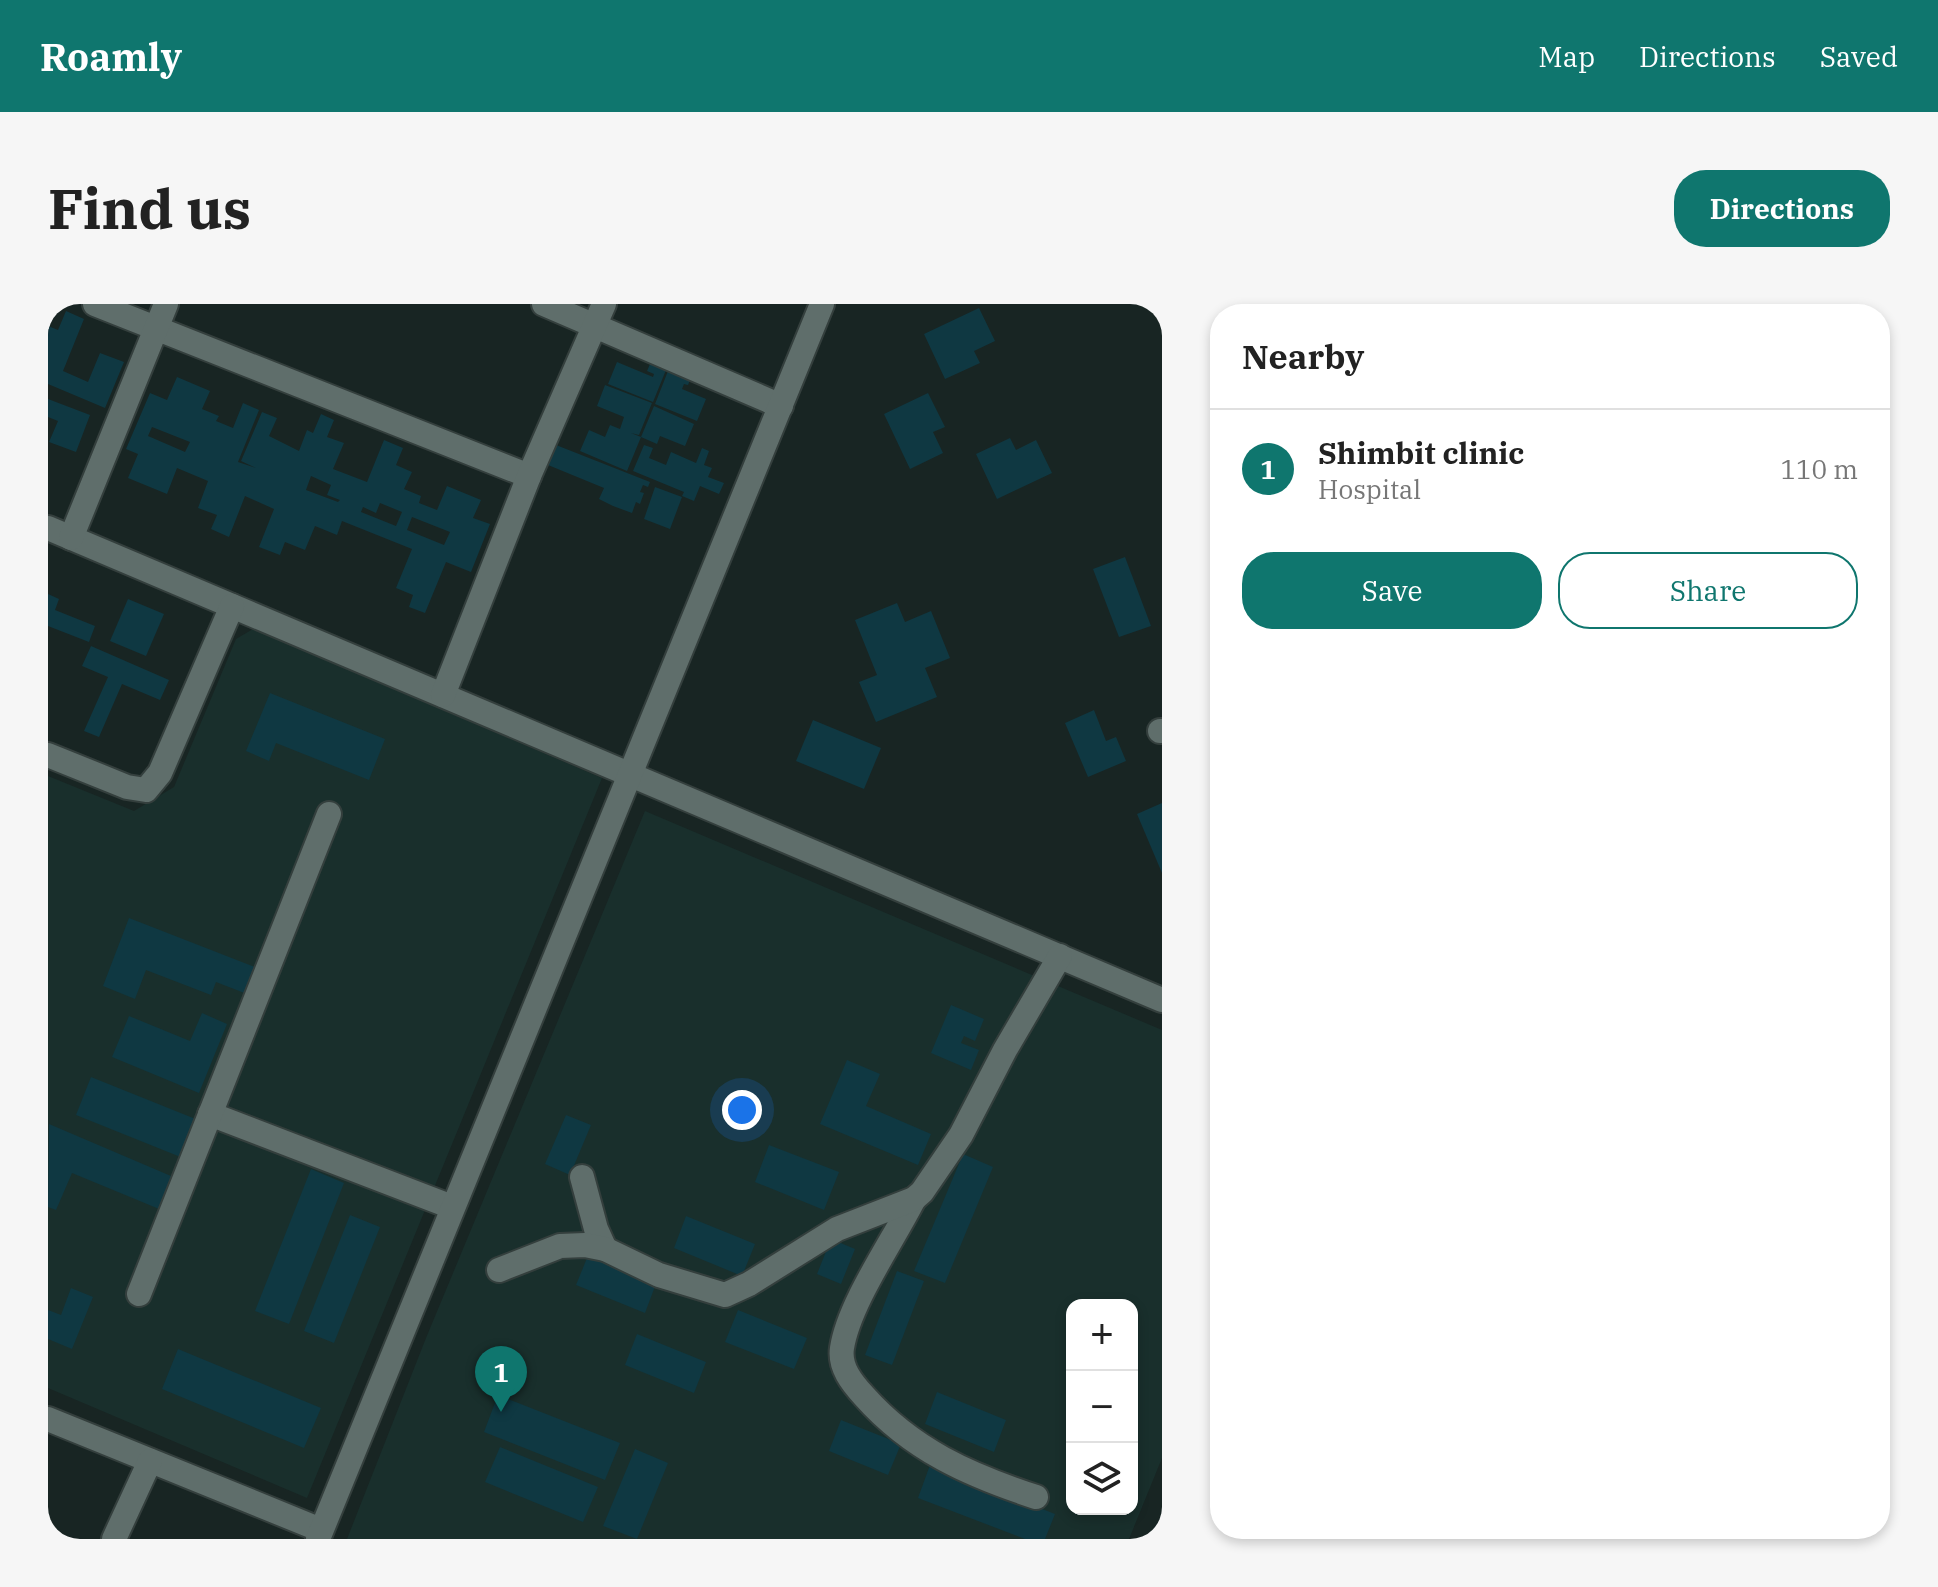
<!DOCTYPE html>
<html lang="en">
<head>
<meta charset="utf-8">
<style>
  :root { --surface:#fff; --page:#f6f6f6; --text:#222; --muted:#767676; --line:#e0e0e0; --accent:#0f766e }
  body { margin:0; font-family:"IBM Plex Serif",serif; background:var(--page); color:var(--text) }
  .controls { position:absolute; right:24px; bottom:24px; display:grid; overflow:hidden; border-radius:16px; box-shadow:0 4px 12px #0003 }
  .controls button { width:72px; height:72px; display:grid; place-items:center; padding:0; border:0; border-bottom:2px solid var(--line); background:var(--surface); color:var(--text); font:40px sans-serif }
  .you { position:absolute; left:694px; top:806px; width:28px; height:28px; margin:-20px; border:6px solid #fff; border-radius:50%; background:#1a73e8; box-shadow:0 0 0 12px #1a73e833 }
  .badge { display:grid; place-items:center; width:52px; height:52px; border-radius:50%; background:var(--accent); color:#fff; font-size:26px; font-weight:700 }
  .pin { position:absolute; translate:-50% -66px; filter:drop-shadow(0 2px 4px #0008) }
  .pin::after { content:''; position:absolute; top:42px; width:28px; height:24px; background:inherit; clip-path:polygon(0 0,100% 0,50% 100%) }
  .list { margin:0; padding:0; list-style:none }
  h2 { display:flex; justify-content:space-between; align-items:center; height:104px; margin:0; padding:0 32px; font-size:34px }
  h2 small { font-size:26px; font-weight:400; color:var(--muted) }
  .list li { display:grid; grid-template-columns:52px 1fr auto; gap:24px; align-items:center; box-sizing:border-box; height:120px; padding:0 32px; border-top:2px solid var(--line) }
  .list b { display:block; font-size:30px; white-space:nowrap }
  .list p { margin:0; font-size:26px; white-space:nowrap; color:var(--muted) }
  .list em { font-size:26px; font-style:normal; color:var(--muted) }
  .actions { display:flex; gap:16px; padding:24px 32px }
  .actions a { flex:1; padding:18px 0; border:2px solid var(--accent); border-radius:32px; text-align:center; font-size:28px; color:var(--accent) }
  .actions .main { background:var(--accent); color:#fff }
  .icon { flex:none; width:44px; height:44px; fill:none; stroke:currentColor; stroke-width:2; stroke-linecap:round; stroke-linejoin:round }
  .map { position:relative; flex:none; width:1114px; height:1235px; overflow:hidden; border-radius:32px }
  header { display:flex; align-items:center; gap:48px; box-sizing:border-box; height:112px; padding:0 40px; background:var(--accent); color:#fff }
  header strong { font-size:38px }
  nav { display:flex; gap:44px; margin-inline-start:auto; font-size:28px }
  .intro { display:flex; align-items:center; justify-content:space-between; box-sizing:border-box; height:192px; padding:0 48px }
  h1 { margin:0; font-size:56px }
  .button { padding:20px 36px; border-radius:32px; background:var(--accent); color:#fff; font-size:28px; font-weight:700 }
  main { display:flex; gap:48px; padding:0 48px }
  aside { flex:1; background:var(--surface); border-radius:32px; box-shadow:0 4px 12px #0003 }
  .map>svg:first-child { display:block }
</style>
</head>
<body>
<header>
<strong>Roamly</strong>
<nav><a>Map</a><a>Directions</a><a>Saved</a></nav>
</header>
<div class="intro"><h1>Find us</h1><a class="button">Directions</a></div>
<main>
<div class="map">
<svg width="1114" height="1235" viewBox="0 0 1114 1235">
  <rect width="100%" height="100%" fill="#182523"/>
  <g fill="#192f2c" fill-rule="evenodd">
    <path d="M205 325 554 474 259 1194 0 1084V472L86 507 126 483 188 335Z"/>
    <path d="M597 507 1114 726V1154L1081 1235H299L378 1034ZM1024 1001H1084V1205H1024Z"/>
  </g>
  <g fill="#0f3842" fill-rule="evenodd">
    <path d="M931 4 947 37 926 47 932 59 897 75 876 30Z"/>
    <path d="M18 7 36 15 15 67 40 78 52 49 76 58 57 104 0 80V22L10 26Z"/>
    <path d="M569 58 605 73 606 70 599 67 602 60 618 66 605 98 560 80Z"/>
    <path d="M620 67 642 76 640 81 636 80 634 85 658 95 649 117 607 100Z"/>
    <path d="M129 73 162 87 154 105 171 112 168 117 185 124 195 99 211 106 190 158 208 164 193 157 214 108 229 114 221 132 251 147 259 126 265 129 273 110 286 116 279 133 296 139 285 165 319 178 336 136 355 144 348 161 364 168 356 185 373 192 371 199 389 206 399 182 433 196 425 214 442 220 423 268 398 258 377 309 361 303 365 291 348 284 364 245 294 217 289 231 267 222 257 246 237 238 232 251 211 243 226 205 197 192 181 233 163 225 169 211 150 204 160 177 129 164 119 190 80 174 90 150 78 145 102 89 119 96ZM104 123 142 138 137 148 100 132ZM263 172 283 181 279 191 292 196 290 198 258 186ZM332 199 354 208 348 222 313 208 315 203 328 209ZM364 213 402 228 396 241 359 226Z"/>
    <path d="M557 81 604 99 591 131 583 129 593 133 579 167 532 147 541 126 557 133 562 121 572 125 576 113 549 102Z"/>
    <path d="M880 89 897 123 885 128 895 149 862 165 836 110Z"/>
    <path d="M0 95 42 111 28 148 1 138 10 117 0 113Z"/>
    <path d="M606 102 646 120 637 142 612 132 609 140 593 133Z"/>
    <path d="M962 134 968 146 988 136 1004 169 949 195 928 150Z"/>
    <path d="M508 141 602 178 600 183 595 181 592 188 596 189 592 200 588 198 584 209 565 202 551 195 556 184 500 161Z"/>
    <path d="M596 141 605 144 601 154 618 161 623 148 648 159 654 144 661 147 656 161 664 164 660 173 676 179 671 190 652 182 646 197 634 192 636 188 585 167Z"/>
    <path d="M607 183 634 193 622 225 596 215Z"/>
    <path d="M1077 253 1103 322 1071 333 1045 265Z"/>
    <path d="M0 290 11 295 7 306 47 322 41 338 0 322Z"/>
    <path d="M80 295 116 310 98 352 62 337Z"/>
    <path d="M849 299 857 318 883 307 902 354 877 364 889 393 828 418 811 378 829 371 807 316Z"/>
    <path d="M43 342 121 376 112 396 74 380 51 433 36 427 60 373 34 362Z"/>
    <path d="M222 389 337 435 321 476 228 439 221 457 198 447Z"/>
    <path d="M1046 406 1058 437 1068 433 1078 457 1040 473 1017 419Z"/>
    <path d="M765 416 833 444 816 485 748 457Z"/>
    <path d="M1114 499V569L1089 510Z"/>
    <path d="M81 614 209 664 199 690 168 678 163 691 98 666 87 695 55 682Z"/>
    <path d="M903 701 936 715 927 737 916 732 913 739 931 746 923 766 883 749Z"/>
    <path d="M154 709 179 720 151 789 64 753 81 712 142 737Z"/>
    <path d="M799 756 832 770 818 802 883 830 870 861 772 820Z"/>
    <path d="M43 773 150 816 135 854 28 811Z"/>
    <path d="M518 811 543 821 522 871 497 860Z"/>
    <path d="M1 820 130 875 116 907 24 869 8 906 0 903Z"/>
    <path d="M721 841 791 868 776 906 707 878Z"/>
    <path d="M915 850 945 863 897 979 866 967Z"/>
    <path d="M263 865 296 879 241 1020 207 1007Z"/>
    <path d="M302 911 332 923 286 1039 256 1027Z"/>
    <path d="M638 912 707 940 694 972 626 944Z"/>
    <path d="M783 935 807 945 793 980 769 970Z"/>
    <path d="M541 949 609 977 597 1009 528 981Z"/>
    <path d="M849 967 876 977 844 1061 817 1051Z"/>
    <path d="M23 984 45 993 24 1045 0 1035V1006L13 1011Z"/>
    <path d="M690 1006 759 1034 746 1065 677 1038Z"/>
    <path d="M589 1030 658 1058 646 1089 577 1061Z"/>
    <path d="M130 1045 273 1104 256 1144 114 1085Z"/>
    <path d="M889 1088 958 1116 946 1148 877 1120Z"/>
    <path d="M450 1091 572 1139 557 1176 436 1128Z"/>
    <path d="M793 1116 853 1140 840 1171 781 1147Z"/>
    <path d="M452 1143 550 1183 535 1218 437 1178Z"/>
    <path d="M587 1145 620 1159 589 1235 555 1222Z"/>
    <path d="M882 1161 1007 1210 997 1235H977L870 1194Z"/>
  </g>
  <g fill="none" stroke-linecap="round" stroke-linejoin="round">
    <g stroke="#343f3d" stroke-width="28">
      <g id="minor">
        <path d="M47 0 481 172"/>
        <path d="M496 0 733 102"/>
        <path d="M0 224 1114 696"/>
        <path d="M23 234 118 0"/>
        <path d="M395 391 481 172 556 0"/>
        <path d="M1112 427H1114"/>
        <path d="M0 451 79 483 98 486 112 469 184 302"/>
        <path d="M162 810 404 903"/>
        <path d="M534 873 548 925 557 945"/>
        <path d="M866 895C845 937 801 999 794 1044 791 1063 804 1079 816 1092 864 1146 921 1171 988 1193"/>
        <path d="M451 966 512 942 537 941 557 945 611 971 677 991 701 980 789 925 866 895 874 888 913 831 957 746 1012 652"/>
        <path d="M91 990 281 510"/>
        <path d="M0 1115 273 1226"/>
        <path d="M66 1235 102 1157"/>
        <path d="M270 1235 774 0"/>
      </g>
    </g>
    <use href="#minor" stroke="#5f6e6b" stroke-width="24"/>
  </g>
</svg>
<div class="controls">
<button>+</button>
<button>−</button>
<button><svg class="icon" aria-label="layers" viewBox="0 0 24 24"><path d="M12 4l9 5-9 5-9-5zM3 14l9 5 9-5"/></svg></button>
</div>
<div class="you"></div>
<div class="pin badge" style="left:453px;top:1108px">1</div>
</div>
<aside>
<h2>Nearby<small></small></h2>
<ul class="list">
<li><span class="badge">1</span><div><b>Shimbit clinic</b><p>Hospital</p></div><em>110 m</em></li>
</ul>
<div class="actions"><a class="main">Save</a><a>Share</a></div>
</aside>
</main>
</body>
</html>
